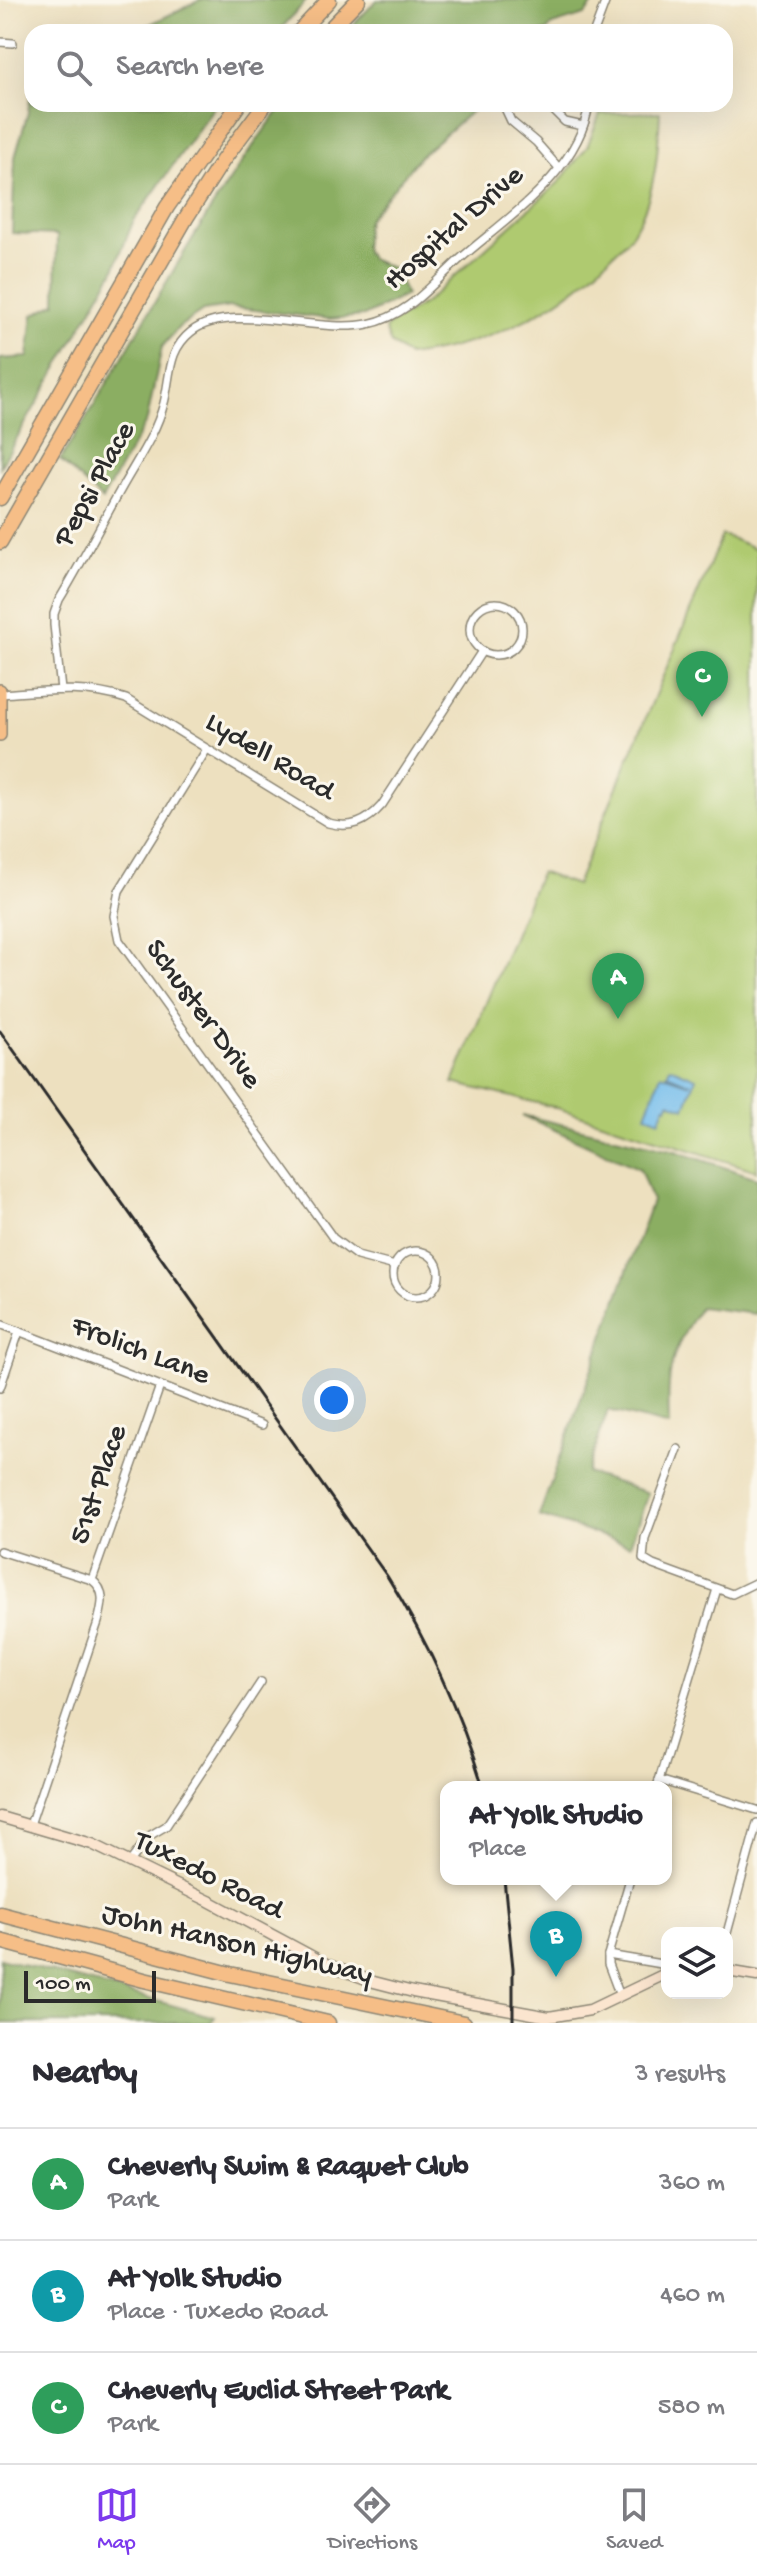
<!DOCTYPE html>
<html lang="en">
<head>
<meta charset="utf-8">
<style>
  :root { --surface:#fff; --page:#f2f2f3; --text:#2b2b33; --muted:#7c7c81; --line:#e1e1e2; --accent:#7c3aed }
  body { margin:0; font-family:"Gochi Hand",sans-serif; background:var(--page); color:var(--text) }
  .controls { position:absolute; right:24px; bottom:24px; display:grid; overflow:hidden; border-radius:16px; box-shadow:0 8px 32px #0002 }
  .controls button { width:72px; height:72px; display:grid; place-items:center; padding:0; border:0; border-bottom:2px solid var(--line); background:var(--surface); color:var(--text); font:40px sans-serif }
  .scale { position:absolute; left:24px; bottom:20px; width:132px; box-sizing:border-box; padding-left:8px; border:4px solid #2b2b2b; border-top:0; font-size:22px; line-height:28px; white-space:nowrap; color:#2b2b2b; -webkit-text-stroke:6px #fbf7ec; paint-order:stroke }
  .you { position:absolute; left:334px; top:1400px; width:28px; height:28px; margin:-20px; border:6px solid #fff; border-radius:50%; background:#1a73e8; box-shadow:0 0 0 12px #1a73e833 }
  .badge { display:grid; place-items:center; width:52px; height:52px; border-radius:50%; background:var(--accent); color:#fff; font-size:26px; font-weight:700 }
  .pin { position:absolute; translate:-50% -66px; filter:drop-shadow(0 2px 4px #0008) }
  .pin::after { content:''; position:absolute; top:42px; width:28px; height:24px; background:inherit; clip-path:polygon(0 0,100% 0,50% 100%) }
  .popup { position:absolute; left:440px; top:1781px; width:232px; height:104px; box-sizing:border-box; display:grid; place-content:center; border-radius:16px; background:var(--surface); filter:drop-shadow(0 2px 6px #0005); font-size:26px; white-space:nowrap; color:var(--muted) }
  .popup b { font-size:30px; color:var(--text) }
  .popup::after { content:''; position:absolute; left:50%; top:100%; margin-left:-16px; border:16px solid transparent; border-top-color:var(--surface) }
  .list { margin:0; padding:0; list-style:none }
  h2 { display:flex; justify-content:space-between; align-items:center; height:104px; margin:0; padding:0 32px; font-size:34px }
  h2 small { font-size:26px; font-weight:400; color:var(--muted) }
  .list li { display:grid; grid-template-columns:52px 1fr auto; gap:24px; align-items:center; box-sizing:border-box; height:112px; padding:0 32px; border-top:2px solid var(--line) }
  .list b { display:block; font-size:30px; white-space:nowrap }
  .list p { margin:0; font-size:26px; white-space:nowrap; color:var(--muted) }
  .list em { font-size:26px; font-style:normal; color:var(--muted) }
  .icon { flex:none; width:44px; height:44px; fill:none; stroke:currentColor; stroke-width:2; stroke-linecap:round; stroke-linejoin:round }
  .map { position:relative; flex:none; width:757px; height:2023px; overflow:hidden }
  .search { position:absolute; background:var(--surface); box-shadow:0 8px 32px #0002; left:24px; right:24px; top:24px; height:88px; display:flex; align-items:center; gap:20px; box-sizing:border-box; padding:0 28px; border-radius:24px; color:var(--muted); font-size:30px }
  .sheet { height:440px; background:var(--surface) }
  nav { display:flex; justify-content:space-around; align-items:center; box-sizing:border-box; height:112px; border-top:2px solid var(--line); background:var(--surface); font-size:22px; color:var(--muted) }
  nav a { display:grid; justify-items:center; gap:4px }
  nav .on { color:var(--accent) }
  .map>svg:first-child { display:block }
</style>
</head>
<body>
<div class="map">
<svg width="757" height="2023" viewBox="0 0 757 2023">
  <rect width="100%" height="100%" fill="#fbf7ec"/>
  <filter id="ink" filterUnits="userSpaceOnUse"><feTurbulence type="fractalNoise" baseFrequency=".0125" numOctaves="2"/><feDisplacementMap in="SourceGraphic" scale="16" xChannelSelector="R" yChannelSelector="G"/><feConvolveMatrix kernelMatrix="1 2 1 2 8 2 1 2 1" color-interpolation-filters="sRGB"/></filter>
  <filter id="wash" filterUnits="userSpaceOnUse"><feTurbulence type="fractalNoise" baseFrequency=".006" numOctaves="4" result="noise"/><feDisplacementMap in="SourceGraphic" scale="32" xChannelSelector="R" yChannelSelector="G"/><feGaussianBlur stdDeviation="1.8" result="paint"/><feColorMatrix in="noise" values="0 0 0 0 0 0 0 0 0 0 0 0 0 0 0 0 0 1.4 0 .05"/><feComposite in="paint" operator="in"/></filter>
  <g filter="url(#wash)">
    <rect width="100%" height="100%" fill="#ede0bf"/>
    <g fill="#afca70" stroke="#6d7a4e" stroke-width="2">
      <path d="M660 112C658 152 656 195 634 231 628 241 617 250 609 258 556 313 484 346 408 356L391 344 385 329 391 323 425 303 559 182 587 147 600 114Z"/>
      <path d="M722 535 757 549V1171L554 1107 453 1083 540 872 576 885Z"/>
    </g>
    <g fill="#8bae62" stroke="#5b6c46" stroke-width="2">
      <path d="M200 0H307L278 32H134Z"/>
      <path d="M377 0H596L585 15 552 25 546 32H346Z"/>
      <path d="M32 81V104H216L133 222 113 272 0 467V359L28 357 33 315 56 303 57 235 12 233 15 157 28 112Z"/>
      <path d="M284 104H480L420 156 367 220 364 248 370 259 395 269 406 295 364 316 330 319 229 307 203 311 179 327 162 347 147 420 102 500 60 460C136 342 197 216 284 104Z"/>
      <path d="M522 1115 675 1151 757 1178V1314L700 1307C669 1354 667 1370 669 1426L608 1410 587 1473 648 1493 630 1545 539 1516 652 1201 640 1169Z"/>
      <path d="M0 1958 215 2017 210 2023H0Z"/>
    </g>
    <path fill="#74bdec" stroke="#50748c" stroke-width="2" d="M670 1067 696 1078 685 1108 669 1102 667 1107 665 1106 660 1120 646 1115 661 1074 691 1084 667 1074Z"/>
  </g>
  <g filter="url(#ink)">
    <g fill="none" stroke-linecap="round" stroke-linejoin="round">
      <g stroke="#8c8675" stroke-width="10">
        <g id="minor">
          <path d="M594 32 606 0"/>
          <path d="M0 42 13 43"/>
          <path d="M503 104 511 121 536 142 559 168"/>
          <path d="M547 104 565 122 583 126"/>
          <circle cx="496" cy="629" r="26"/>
          <path d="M61 690 54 625V614L59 600C81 564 100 526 121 489 136 462 156 434 164 403 171 376 167 351 191 332 229 301 316 334 368 324 408 316 432 284 460 259 508 217 579 172 589 104"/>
          <path d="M0 694C43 691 85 685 126 699L328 823C351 829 366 823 382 805L482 651"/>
          <path d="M207 749 119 891 114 916 119 940 333 1238 357 1256 395 1266"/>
          <circle cx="416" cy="1274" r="23"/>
          <path d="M0 1324 262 1425"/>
          <path d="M0 1388 19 1332"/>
          <path d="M678 1449 645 1538 643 1559 653 1565 732 1594 757 1582"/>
          <path d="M0 1551 92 1580C107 1591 102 1606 98 1622L30 1825"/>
          <path d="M92 1580 160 1386"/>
          <path d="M659 1780 757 1810"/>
          <path d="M657 1787 717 1589"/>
          <path d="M130 1862 149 1836 166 1826 261 1682"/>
          <path d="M727 1933 757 1823"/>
          <path d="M608 1955 667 1965"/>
          <path d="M620 1996 608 1964V1955L630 1879"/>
        </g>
      </g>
      <g stroke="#8c8675" stroke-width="13">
        <g id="secondary">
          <path d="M0 1817 92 1844 209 1901 326 1964 374 1982 413 1992 549 2017 590 2010 667 1973"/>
          <path d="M727 1971 757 1976"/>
        </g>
      </g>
      <g stroke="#8c8675" stroke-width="14">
        <path id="primary" d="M0 690V735"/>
      </g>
      <g stroke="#8c8675" stroke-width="17">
        <g id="motorway">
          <path d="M299 32 329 0"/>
          <path d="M327 32 358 0"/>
          <path d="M0 498 167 207 239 104"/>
          <path d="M0 542 186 218 223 160 265 104"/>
          <path d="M0 1914 230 1974 464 2023"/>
          <path d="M0 1941 144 1980 328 2023"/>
        </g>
      </g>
      <use href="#minor" stroke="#fff" stroke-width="7"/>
      <use href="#secondary" stroke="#fbe5cf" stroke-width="10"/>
      <use href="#primary" stroke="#f6be87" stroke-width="11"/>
      <use href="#motorway" stroke="#f6be87" stroke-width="14"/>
      <g stroke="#2b2b2b" stroke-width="3">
        <path d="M0 1031 387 1576C429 1643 460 1712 483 1787"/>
        <path d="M504 1879 513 1968V2023"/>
      </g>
    </g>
  </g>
  <g text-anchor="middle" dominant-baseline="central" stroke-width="6" stroke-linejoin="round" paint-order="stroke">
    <g font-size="30" fill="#2b2b2b" stroke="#fbf7ec">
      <text transform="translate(455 229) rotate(-41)">Hospital Drive</text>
      <text transform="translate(96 485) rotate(-61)">Pepsi Place</text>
      <text transform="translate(269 758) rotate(31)">Lydell Road</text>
      <text transform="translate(202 1015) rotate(54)">Schuster Drive</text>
      <text transform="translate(140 1352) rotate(21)">Frolich Lane</text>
      <text transform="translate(100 1485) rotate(-71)">51st Place</text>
      <text transform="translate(208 1877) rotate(27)">Tuxedo Road</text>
      <text transform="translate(237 1946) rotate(13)">John Hanson Highway</text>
    </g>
  </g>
</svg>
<div class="controls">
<button><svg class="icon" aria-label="layers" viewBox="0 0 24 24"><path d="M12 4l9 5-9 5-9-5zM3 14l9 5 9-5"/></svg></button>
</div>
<div class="scale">100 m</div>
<div class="you"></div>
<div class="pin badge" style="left:618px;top:1019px;background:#2e9e5b">A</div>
<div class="pin badge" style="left:556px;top:1977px;background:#0f9aa8">B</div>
<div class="popup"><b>At Yolk Studio</b>Place</div>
<div class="pin badge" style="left:702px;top:717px;background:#2e9e5b">C</div>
<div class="search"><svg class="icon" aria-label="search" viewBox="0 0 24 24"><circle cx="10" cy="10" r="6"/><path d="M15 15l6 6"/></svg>Search here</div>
</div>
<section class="sheet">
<h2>Nearby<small>3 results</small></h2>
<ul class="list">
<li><span class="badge" style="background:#2e9e5b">A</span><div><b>Cheverly Swim &amp; Raquet Club</b><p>Park</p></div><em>360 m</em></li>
<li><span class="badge" style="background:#0f9aa8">B</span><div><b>At Yolk Studio</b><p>Place · Tuxedo Road</p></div><em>460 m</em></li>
<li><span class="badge" style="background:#2e9e5b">C</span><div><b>Cheverly Euclid Street Park</b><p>Park</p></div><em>580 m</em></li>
</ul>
</section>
<nav>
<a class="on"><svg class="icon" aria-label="map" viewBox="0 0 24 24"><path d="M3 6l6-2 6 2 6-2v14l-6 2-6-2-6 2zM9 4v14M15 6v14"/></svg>Map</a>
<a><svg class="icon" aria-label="directions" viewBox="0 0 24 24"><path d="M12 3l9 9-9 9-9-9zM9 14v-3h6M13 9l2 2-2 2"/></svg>Directions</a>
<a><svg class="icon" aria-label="saved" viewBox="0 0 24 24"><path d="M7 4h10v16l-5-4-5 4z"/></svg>Saved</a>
</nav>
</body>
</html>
